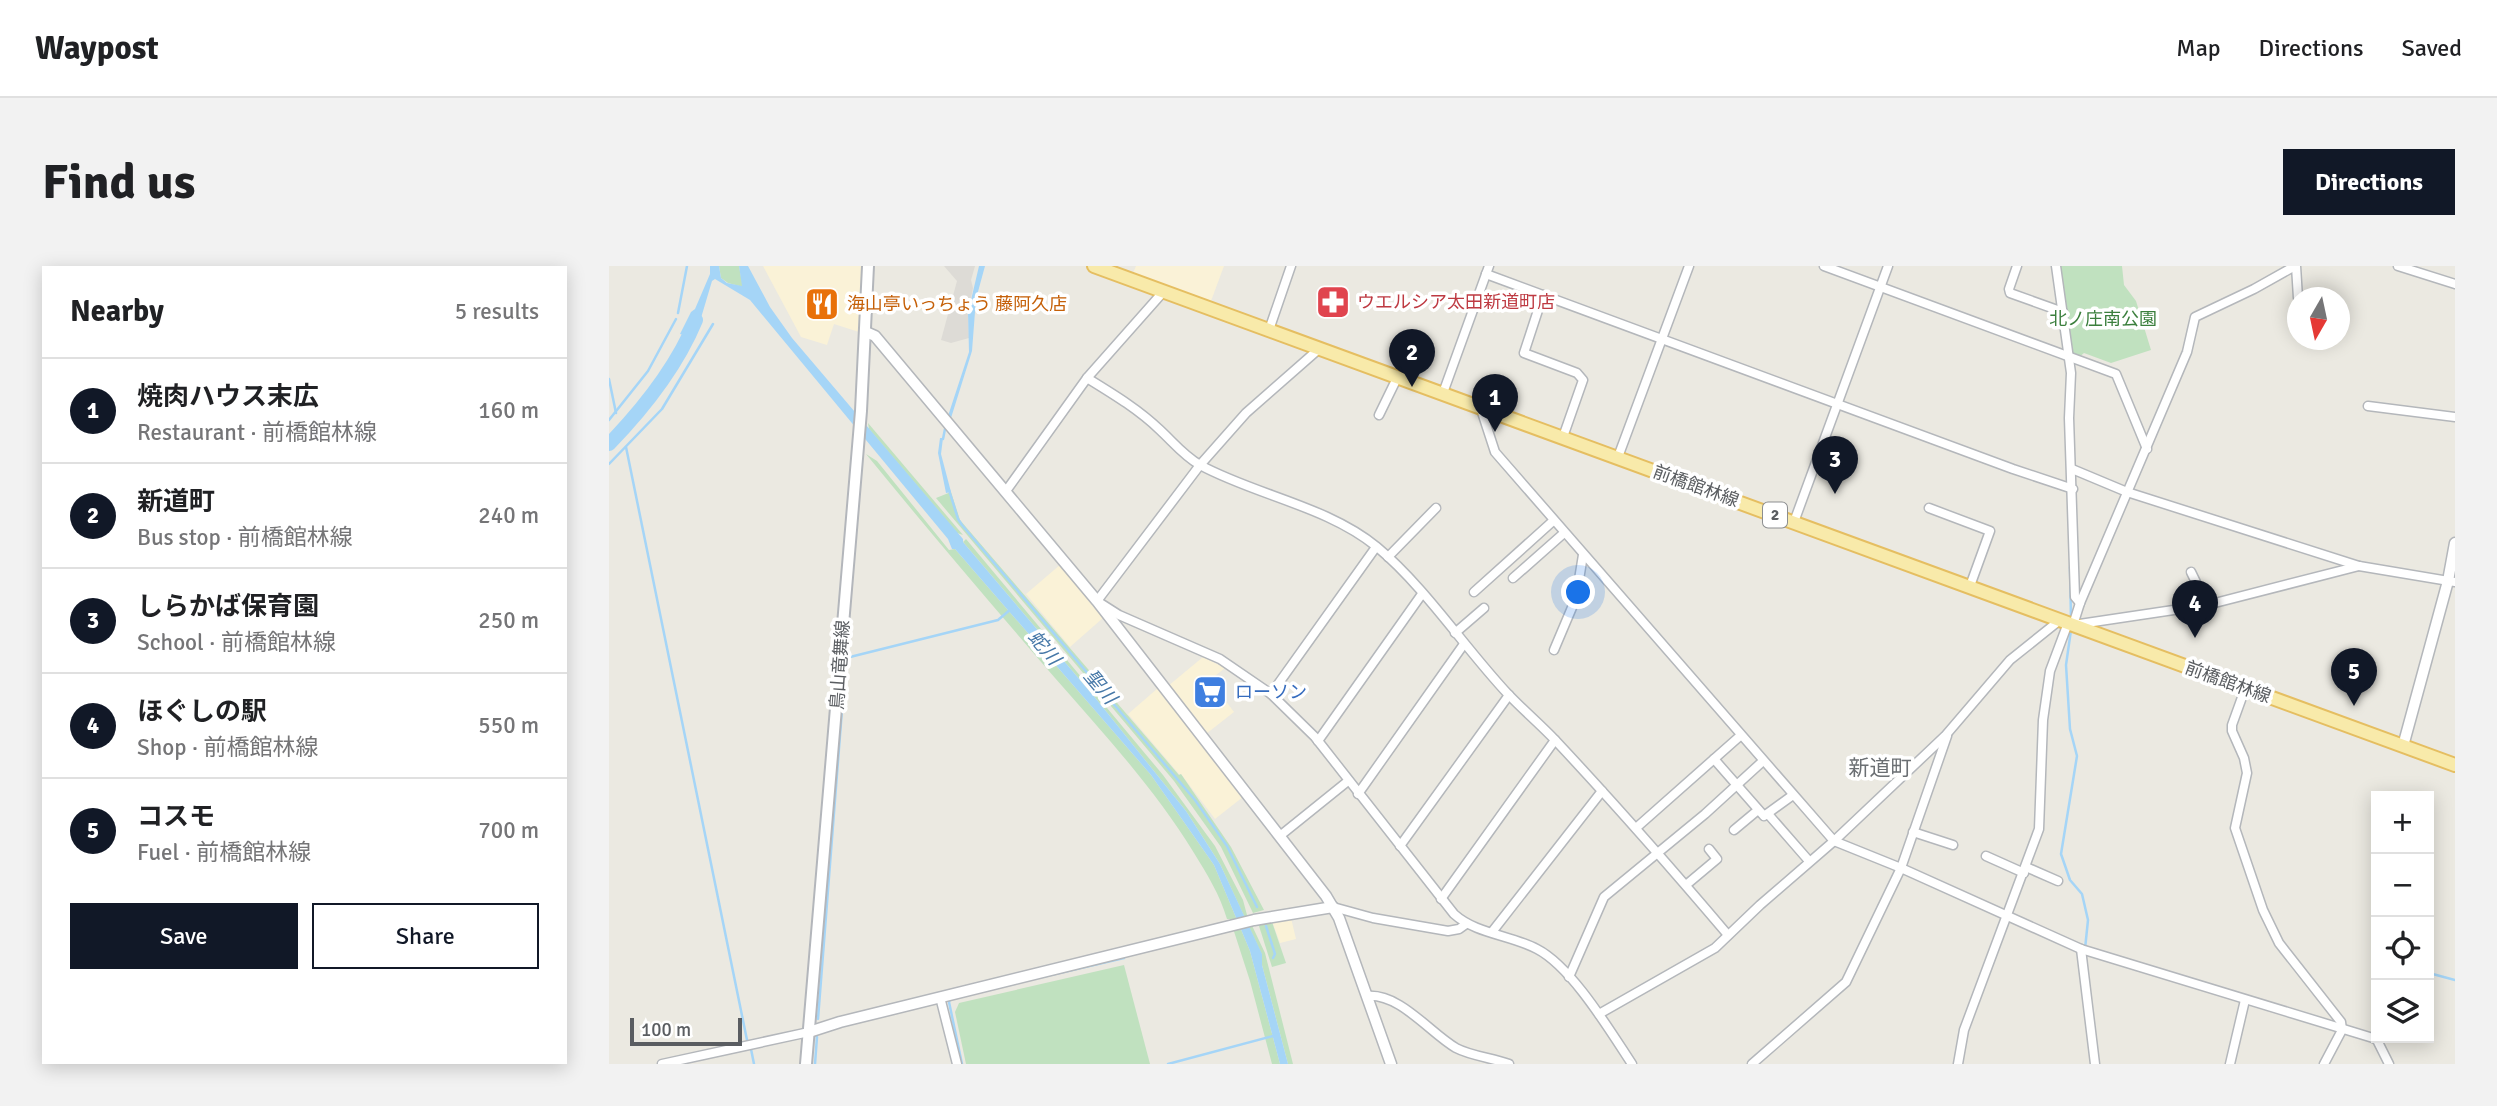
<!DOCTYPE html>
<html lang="en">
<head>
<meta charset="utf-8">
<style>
  :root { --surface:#fff; --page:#f2f2f2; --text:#202124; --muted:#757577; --line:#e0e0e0; --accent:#111827 }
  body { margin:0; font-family:Signika,"Noto Sans JP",sans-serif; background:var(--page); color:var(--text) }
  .controls { position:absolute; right:21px; bottom:21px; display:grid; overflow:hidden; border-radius:0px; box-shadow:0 4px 18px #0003 }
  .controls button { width:63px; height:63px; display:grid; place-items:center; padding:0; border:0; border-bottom:2px solid var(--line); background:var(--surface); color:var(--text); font:35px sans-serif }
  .compass { position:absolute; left:1678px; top:21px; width:63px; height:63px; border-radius:50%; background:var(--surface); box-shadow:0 4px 18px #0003; rotate:189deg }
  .scale { position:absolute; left:21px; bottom:18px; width:112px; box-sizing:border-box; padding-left:7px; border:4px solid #5a5d61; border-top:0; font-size:19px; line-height:24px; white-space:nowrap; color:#5a5d61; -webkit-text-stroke:5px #fff; paint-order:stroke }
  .you { position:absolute; left:970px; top:327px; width:24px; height:24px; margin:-18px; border:5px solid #fff; border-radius:50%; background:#1a73e8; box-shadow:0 0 0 10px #1a73e833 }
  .badge { display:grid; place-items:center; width:46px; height:46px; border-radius:50%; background:var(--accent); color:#fff; font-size:23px; font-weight:700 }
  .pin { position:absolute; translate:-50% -58px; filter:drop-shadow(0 2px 4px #0008) }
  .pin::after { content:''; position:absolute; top:37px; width:24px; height:21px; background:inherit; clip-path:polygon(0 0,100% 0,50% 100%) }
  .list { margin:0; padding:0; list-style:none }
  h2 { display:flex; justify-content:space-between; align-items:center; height:91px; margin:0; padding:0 28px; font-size:30px }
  h2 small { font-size:23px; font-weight:400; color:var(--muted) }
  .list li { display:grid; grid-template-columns:46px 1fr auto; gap:21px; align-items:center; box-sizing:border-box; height:105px; padding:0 28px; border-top:2px solid var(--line) }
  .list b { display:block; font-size:26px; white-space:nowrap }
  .list p { margin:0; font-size:23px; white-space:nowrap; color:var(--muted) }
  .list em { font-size:23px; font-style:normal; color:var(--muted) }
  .actions { display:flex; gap:14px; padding:21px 28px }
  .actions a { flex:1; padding:16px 0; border:2px solid var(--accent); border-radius:0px; text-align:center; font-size:24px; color:var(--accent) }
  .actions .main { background:var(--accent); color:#fff }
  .icon { flex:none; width:38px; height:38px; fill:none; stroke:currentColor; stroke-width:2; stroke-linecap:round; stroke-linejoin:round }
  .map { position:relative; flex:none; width:1846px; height:798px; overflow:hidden; border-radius:0px }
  header { display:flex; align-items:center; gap:42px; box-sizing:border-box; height:98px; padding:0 35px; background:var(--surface); border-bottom:2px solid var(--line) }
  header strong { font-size:33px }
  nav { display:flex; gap:38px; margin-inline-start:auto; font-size:24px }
  .intro { display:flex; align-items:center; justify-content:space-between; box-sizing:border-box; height:168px; padding:0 42px }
  h1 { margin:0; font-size:49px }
  .button { padding:18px 32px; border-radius:0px; background:var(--accent); color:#fff; font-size:24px; font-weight:700 }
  main { display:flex; gap:42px; padding:0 42px }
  aside { flex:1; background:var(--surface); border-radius:0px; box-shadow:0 4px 18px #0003 }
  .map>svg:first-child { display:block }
</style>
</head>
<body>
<header>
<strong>Waypost</strong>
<nav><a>Map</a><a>Directions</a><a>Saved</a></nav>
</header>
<div class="intro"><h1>Find us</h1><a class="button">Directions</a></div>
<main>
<aside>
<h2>Nearby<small>5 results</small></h2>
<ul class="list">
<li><span class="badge">1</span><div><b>焼肉ハウス末広</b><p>Restaurant · 前橋館林線</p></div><em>160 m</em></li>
<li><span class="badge">2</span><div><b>新道町</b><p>Bus stop · 前橋館林線</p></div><em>240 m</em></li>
<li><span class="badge">3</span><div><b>しらかば保育園</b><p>School · 前橋館林線</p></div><em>250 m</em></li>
<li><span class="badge">4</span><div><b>ほぐしの駅</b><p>Shop · 前橋館林線</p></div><em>550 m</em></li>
<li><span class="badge">5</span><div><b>コスモ</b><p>Fuel · 前橋館林線</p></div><em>700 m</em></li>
</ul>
<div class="actions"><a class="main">Save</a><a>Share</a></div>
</aside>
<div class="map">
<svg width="1846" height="798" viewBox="0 0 1846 798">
  <rect width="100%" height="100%" fill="#ebe9e1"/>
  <g fill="#faf2d7">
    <path d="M154 0H253L250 66 225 58 218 79 192 71Z"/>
    <path d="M527 0H615L602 35 524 7Z"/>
    <path d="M452 298 494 352 461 381 417 328Z"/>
    <path d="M594 391 616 402 601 414 625 446 597 468 559 420Z"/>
    <path d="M549 422 634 531 606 553 572 508H570L519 448Z"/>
    <path d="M682 652 687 673 671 677 663 655Z"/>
  </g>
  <path fill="#dddbd6" d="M335 0H366L362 14 364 22 359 47 360 72 342 77 332 74 348 15Z"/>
  <g fill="#c0e1bf">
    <path d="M110 0H130L134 21 119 17 112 12Z"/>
    <path d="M1450 0H1513L1515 19 1527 35 1542 84 1502 97 1475 87 1469 92 1462 88Z"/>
    <path d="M259 157 354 269 348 267 260 163Z"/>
    <path d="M257 188 268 195 340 284 346 283 542 509 605 599 641 685 671 798H663L641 715 621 653H618C611 629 598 608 585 587 546 523 495 468 446 412 382 338 319 264 257 188Z"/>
    <path d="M342 226 351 254 570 509 572 508 622 581 655 644 644 647 612 581 565 515 327 232Z"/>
    <path d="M357 273 554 509 606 580 634 634 638 649 656 687 684 798H679L653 699V689L611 598 577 545 488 434 354 276Z"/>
    <path d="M651 656H663L677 697 663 701 650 660Z"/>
    <path d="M515 699 541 798H357L346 746 350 737Z"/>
  </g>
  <g fill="#a5d5f7">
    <path d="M101 0H110L112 12 118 17 133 20 130 0H139L161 41 183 72 354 273V276L488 434 577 545 611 598 653 688V699L679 798H671L641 685 605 599 542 509 346 283H343L339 273 141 34 106 13 103 15 92 52 83 71 71 68 82 46 86 43 101 8Z"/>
    <path d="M370 0H376L367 33 363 85 342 152 339 150 360 86 359 47Z"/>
    <path d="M331 172H334L332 188 342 226 337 227 329 187Z"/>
  </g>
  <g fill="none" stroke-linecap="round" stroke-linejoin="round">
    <g stroke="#a5d5f7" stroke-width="2.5">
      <path d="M69 47 78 0"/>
      <path d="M0 113 7 147"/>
      <path d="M0 154 39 105 67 53"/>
      <path d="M334 173 336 163"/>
      <path d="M17 181 138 774"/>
      <path d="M0 198 53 143 104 58"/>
      <path d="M340 224 349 253 353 259 586 534 618 580 648 641"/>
      <path d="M1461 301 1462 354"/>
      <path d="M1462 364 1457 399 1461 463 1468 490 1452 588 1461 614 1473 628 1479 654 1476 683"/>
      <path d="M657 660 666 688 664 692"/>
      <path d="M1820 707 1846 714"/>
      <path d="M433 711 515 692"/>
      <path d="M341 733 340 736 353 798"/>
      <path d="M209 753 237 392 389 354 402 343"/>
      <path d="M142 783 145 798"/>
      <path d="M206 798 208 771"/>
      <path d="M559 798 664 770"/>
    </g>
    <path stroke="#a5d5f7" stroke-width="14" d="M0 178C35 142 68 100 87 54"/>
    <g stroke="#b4b7bb" stroke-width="11">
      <g id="minor">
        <path d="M1215 0 1507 108 1538 183"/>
        <path d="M1408 0 1400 23 1401 27 1454 46"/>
        <path d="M1447 0 1462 107 1460 152 1466 331 1471 337"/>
        <path d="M1686 0 1645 23 1586 51 1578 86 1471 337 1464 359 1598 339 1750 300"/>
        <path d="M1687 0 1689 32"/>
        <path d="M1789 0 1846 18"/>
        <path d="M877 8 1404 203 1464 223"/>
        <path d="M934 29 915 87 968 107 974 114 954 171"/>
        <path d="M660 64 682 0"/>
        <path d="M711 82 637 147 591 199 488 335 510 349 611 393 662 428 706 471 845 648C867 668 902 669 928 683 963 701 1001 765 1023 798"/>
        <path d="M478 112C504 128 529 143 551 164 564 176 575 190 591 199 646 229 718 240 768 281 816 321 855 381 898 427 914 444 931 458 947 475 1006 538 1063 603 1119 669"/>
        <path d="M834 127 880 0"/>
        <path d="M871 140 886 186 1225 575 1292 602 1472 683 1764 772 1768 774 1780 798"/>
        <path d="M1759 140 1846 151"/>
        <path d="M770 149 789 110"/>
        <path d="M1009 191 1080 0"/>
        <path d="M1463 203 1518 226 1750 300 1846 316"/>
        <path d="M397 225 478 112 555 25"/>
        <path d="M1320 242 1381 265 1361 320"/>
        <path d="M1185 256 1279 0"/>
        <path d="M779 291 827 242"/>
        <path d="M1582 306 1598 339"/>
        <path d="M904 312 955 267"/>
        <path d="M865 326 944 255"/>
        <path d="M846 367 875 342"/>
        <path d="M945 384 967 332 974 289"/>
        <path d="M1636 423 1623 459V465L1635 492 1638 507 1626 562 1654 644 1670 677 1732 756 1733 764 1715 798"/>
        <path d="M662 428 767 281"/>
        <path d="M709 475 813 328"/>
        <path d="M1105 493 1155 550 1184 529"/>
        <path d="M749 528 855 378"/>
        <path d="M1159 548 1200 595"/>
        <path d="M1027 562 1131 470"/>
        <path d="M1125 564 1149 544"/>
        <path d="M1304 566 1344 579"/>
        <path d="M672 569 739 515"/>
        <path d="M791 580 900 429"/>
        <path d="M1377 590 1415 607"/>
        <path d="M1417 601 1449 615"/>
        <path d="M1077 619 1108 593 1100 583"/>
        <path d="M832 633 946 474"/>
        <path d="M724 641 764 652 839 665 850 663 857 658"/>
        <path d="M883 666 993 525"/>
        <path d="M1472 683 1486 798"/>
        <path d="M960 711 995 631 1096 548 1154 495"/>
        <path d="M758 730C791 727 821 767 847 782 862 790 884 792 900 798"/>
        <path d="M331 731 348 798"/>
        <path d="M990 748 1106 682 1151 639 1225 575 1336 470 1401 394 1451 354"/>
        <path d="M53 798 200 766"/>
        <path d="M1143 798 1237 716 1292 602 1338 470"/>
        <path d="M1349 798 1355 764 1430 563 1434 454 1441 405 1459 357"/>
        <path d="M1621 798 1636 734"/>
      </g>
    </g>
    <g stroke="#b4b7bb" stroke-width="13">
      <g id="tertiary">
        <path d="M257 66 266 70 488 335 717 630 730 652 782 798"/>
        <path d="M1794 480 1839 315 1846 277"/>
        <path d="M200 766 231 756 645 654 724 641"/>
      </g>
    </g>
    <g stroke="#b3b6bb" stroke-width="14">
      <path id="secondary" d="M197 798 252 145 259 0"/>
    </g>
    <g stroke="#e5be61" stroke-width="16">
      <path id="primary" d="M485 0 1846 499"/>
    </g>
    <use href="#minor" stroke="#fff" stroke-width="8"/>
    <use href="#tertiary" stroke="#fff" stroke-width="10"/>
    <use href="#secondary" stroke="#fff" stroke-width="10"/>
    <use href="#primary" stroke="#f8eaaa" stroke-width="12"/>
  </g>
  <defs>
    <g id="pharmacy-square" transform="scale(1.75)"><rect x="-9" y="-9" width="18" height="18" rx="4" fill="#e0444e" stroke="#fff"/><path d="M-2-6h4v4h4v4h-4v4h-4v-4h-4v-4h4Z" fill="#fff"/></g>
    <g id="restaurant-square" transform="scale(1.75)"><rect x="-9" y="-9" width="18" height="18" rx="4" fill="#e8710a" stroke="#fff"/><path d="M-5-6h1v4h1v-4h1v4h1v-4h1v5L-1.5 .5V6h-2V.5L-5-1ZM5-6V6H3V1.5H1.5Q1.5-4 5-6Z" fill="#fff"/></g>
    <g id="supermarket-square" transform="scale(1.75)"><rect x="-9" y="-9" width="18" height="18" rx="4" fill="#3f7fe0" stroke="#fff"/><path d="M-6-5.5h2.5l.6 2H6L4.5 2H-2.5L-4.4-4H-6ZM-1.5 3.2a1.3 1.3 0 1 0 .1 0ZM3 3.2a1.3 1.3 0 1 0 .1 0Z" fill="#fff"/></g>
  </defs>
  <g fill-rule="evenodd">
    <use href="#pharmacy-square" x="724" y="36"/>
    <use href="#restaurant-square" x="213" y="38"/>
    <use href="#supermarket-square" x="601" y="426"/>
  </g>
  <g text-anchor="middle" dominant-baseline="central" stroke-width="7" stroke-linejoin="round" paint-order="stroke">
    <rect fill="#fff" stroke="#8c8e90" stroke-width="2" x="1154" y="236.5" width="24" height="25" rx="5"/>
    <g font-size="16" font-weight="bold" fill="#5a5d61">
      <text x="1166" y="249">2</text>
    </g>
    <g font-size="18" fill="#be3a42" stroke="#fff" text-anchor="start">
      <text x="748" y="36">ウエルシア太田新道町店</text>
    </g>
    <g font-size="18" fill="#c56008" stroke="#fff" text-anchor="start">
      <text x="238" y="38">海山亭いっちょう 藤阿久店</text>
    </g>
    <g font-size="18" fill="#3b7f3d" stroke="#fff">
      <text x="1494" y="53">北ノ庄南公園</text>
    </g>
    <g font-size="18" fill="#5a5d61" stroke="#fff">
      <text transform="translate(1087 220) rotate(20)">前橋館林線</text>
      <text transform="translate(231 399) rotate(-86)">鳥山竜舞線</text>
      <text transform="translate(1619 416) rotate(20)">前橋館林線</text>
    </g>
    <g font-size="18" fill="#366cbe" stroke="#fff" text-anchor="start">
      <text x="626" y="426">ローソン</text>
    </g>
    <g font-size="19" font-style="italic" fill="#4577a7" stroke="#fff">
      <text transform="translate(435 382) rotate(50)">蛇川</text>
      <text transform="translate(491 421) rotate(50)">聖川</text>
    </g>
    <g font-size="21" fill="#6b6f73" stroke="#fff">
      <text x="1271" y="502">新道町</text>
    </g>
  </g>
</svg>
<div class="controls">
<button>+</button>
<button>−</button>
<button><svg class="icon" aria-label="locate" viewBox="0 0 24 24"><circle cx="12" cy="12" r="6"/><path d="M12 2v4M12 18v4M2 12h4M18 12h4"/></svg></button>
<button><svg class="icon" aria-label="layers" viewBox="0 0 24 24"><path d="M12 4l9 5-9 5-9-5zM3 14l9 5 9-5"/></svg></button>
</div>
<svg class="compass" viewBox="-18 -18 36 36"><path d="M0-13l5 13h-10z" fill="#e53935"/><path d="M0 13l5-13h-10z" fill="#757577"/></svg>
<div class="scale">100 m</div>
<div class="you"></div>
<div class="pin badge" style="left:886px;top:166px">1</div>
<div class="pin badge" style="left:803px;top:121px">2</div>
<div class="pin badge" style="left:1226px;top:228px">3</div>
<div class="pin badge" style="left:1586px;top:372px">4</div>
<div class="pin badge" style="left:1745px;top:440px">5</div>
</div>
</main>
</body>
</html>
